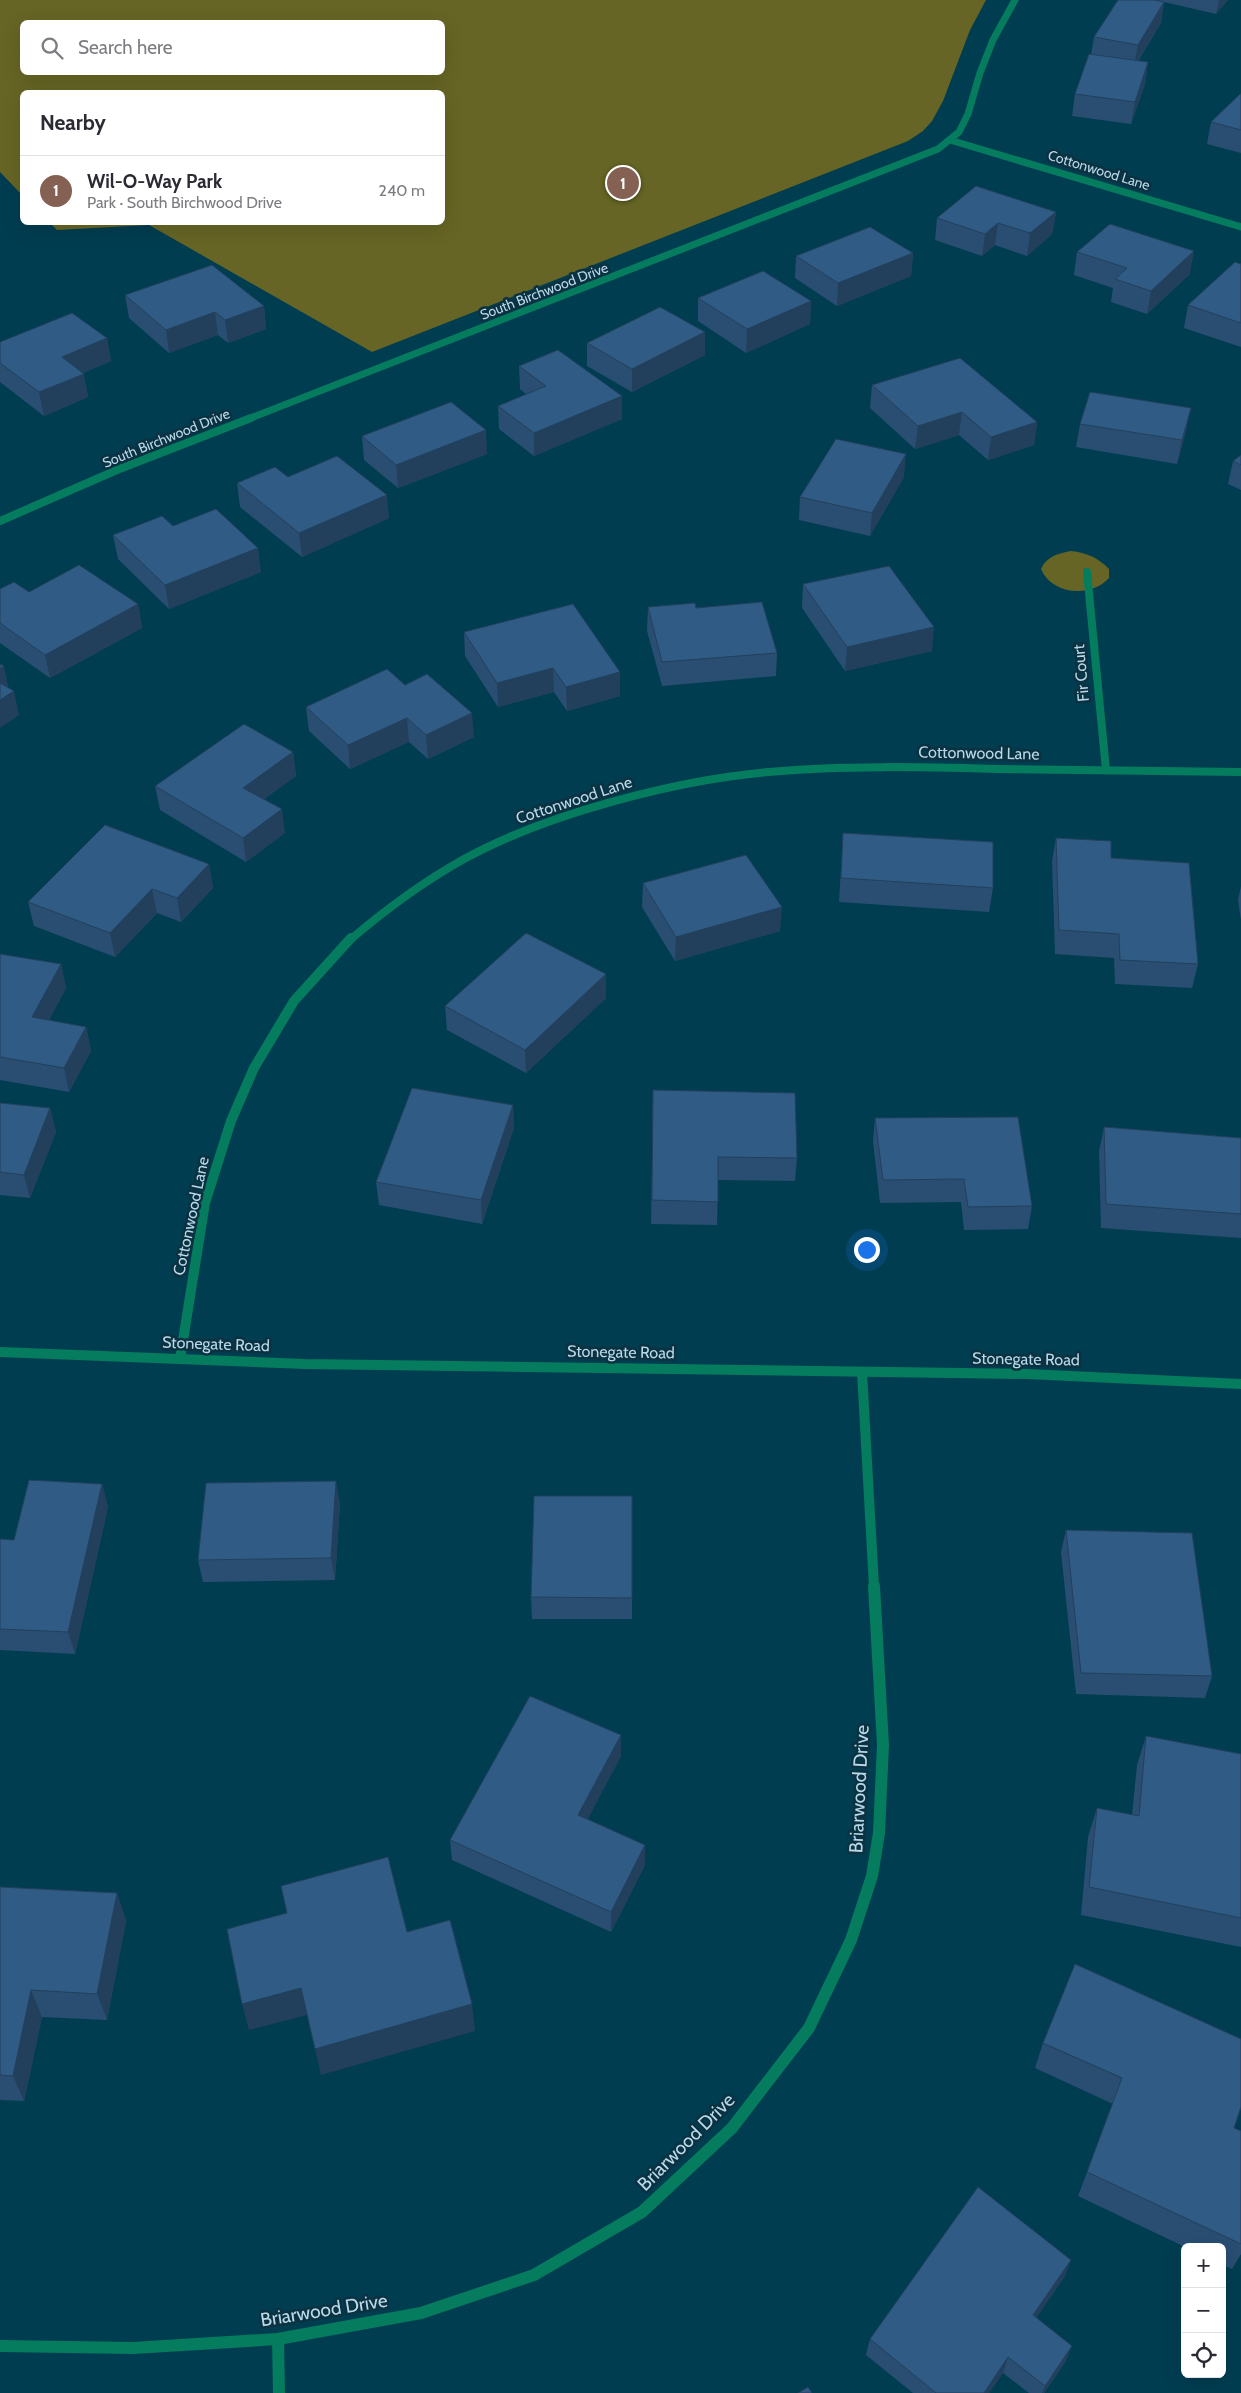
<!DOCTYPE html>
<html lang="en">
<head>
<meta charset="utf-8">
<style>
  :root { --surface:#fff; --page:#f7f7f7; --text:#2b2b33; --muted:#7c7c81; --line:#e1e1e2; --accent:#846152 }
  body { margin:0; font-family:Cabin,sans-serif; background:var(--page); color:var(--text) }
  .controls { position:absolute; right:15px; bottom:15px; display:grid; overflow:hidden; border-radius:8px; box-shadow:0 5px 20px #0002 }
  .controls button { width:45px; height:45px; display:grid; place-items:center; padding:0; border:0; border-bottom:1px solid var(--line); background:var(--surface); color:var(--text); font:25px sans-serif }
  .you { position:absolute; left:866px; top:1249px; width:18px; height:18px; margin:-12px; border:4px solid #fff; border-radius:50%; background:#1a73e8; box-shadow:0 0 0 8px #1a73e833 }
  .badge { display:grid; place-items:center; width:32px; height:32px; border-radius:50%; background:var(--accent); color:#fff; font-size:16px; font-weight:700 }
  .pin { position:absolute; translate:-50% -50%; border:2px solid #fff; box-shadow:0 1px 5px #0006 }
  .list { margin:0; padding:0; list-style:none }
  h2 { display:flex; justify-content:space-between; align-items:center; height:65px; margin:0; padding:0 20px; font-size:21px }
  h2 small { font-size:16px; font-weight:400; color:var(--muted) }
  .list li { display:grid; grid-template-columns:32px 1fr auto; gap:15px; align-items:center; box-sizing:border-box; height:70px; padding:0 20px; border-top:1px solid var(--line) }
  .list b { display:block; font-size:19px; white-space:nowrap }
  .list p { margin:0; font-size:16px; white-space:nowrap; color:var(--muted) }
  .list em { font-size:16px; font-style:normal; color:var(--muted) }
  .icon { flex:none; width:28px; height:28px; fill:none; stroke:currentColor; stroke-width:2; stroke-linecap:round; stroke-linejoin:round }
  .map { position:relative; flex:none; width:1241px; height:2393px; overflow:hidden }
  .search { position:absolute; background:var(--surface); box-shadow:0 5px 20px #0002; left:20px; top:20px; width:425px; height:55px; display:flex; align-items:center; gap:12px; box-sizing:border-box; padding:0 18px; border-radius:8px; color:var(--muted); font-size:19px }
  .panel { position:absolute; background:var(--surface); box-shadow:0 5px 20px #0002; left:20px; top:90px; width:425px; height:135px; border-radius:8px }
  .map>svg:first-child { display:block }
</style>
</head>
<body>
<div class="map">
<svg width="1241" height="2393" viewBox="0 0 1241 2393">
  <rect width="100%" height="100%" fill="#003d51"/>
  <g fill="#666525" fill-rule="evenodd">
    <path d="M0 0H986L970 30 943 101 932 121 923 131 908 141 372 352 149 225 57 230 50 223 442 222V92H22V195L0 172ZM22 22H442V72H22Z"/>
    <path d="M1071 551C1087 553 1097 557 1109 569V578C1091 598 1052 595 1041 569 1047 556 1057 554 1071 551Z"/>
  </g>
  <g fill="none" stroke-linecap="round" stroke-linejoin="round">
    <g stroke="#067c5e" stroke-width="7">
      <path d="M950 140 1241 227"/>
      <path d="M248 419 938 149 959 132 968 114 980 73 993 40 1015 0"/>
    </g>
    <g stroke="#067c5e" stroke-width="8">
      <path d="M0 521 117 470 251 418"/>
      <path d="M1087 572 1106 770"/>
      <path d="M350 940C386 909 423 882 464 859 546 814 676 780 769 772 844 765 922 767 998 769 1079 770 1160 771 1241 772"/>
    </g>
    <g stroke="#067c5e" stroke-width="10">
      <path d="M0 1352 305 1364 1027 1374 1241 1384"/>
      <path d="M180 1359 205 1203 231 1121 254 1068 294 1001 351 938"/>
      <path d="M862 1372 874 1587"/>
    </g>
    <g stroke="#067c5e" stroke-width="12">
      <path d="M278 2339 279 2393"/>
      <path d="M0 2346 133 2348 278 2339 421 2313 534 2275 642 2212 732 2128 809 2028 851 1940 872 1876 879 1833 883 1745 874 1586"/>
    </g>
  </g>
  <g fill="#294e72">
    <path d="M1118 0H1228L1216 14 1164 2 1161 23 1138 61 1148 62 1145 84 1131 124 1072 116 1075 94 1091 55 1094 37Z"/>
    <path d="M1241 94V153L1207 144 1211 122Z"/>
    <path d="M1056 212 1052 234 1027 256 995 245 982 256 935 240 937 218Z"/>
    <path d="M1077 252 1190 274 1147 314 1111 302 1113 288 1074 275Z"/>
    <path d="M913 253 911 276 837 306 795 278 796 256Z"/>
    <path d="M1241 264V347L1184 328 1188 305Z"/>
    <path d="M125 295 264 306 266 329 228 343 218 335 169 353 129 318Z"/>
    <path d="M698 298 811 301 810 324 746 353 698 321Z"/>
    <path d="M107 338 111 361 83 373 88 397 44 416 0 382V342Z"/>
    <path d="M587 343 705 355 632 392 587 366Z"/>
    <path d="M519 366 622 419 534 456 499 429 498 406 526 394 520 389Z"/>
    <path d="M872 385 1037 422 1034 445 988 460 959 435 915 449 870 408Z"/>
    <path d="M1080 424 1186 431 1177 464 1076 447Z"/>
    <path d="M362 436 487 454 398 488 364 460Z"/>
    <path d="M1241 455V490L1228 484 1233 461Z"/>
    <path d="M288 477 389 518 302 557 240 507 237 483Z"/>
    <path d="M904 477 870 536 799 520 800 497Z"/>
    <path d="M173 526 261 572 169 609 118 559 113 535Z"/>
    <path d="M803 584 932 651 845 671 802 608Z"/>
    <path d="M0 589 138 604 142 628 50 678 0 643Z"/>
    <path d="M648 607 696 608 777 653 776 676 662 686 647 631Z"/>
    <path d="M464 632 620 696 567 711 554 692 498 707 465 656Z"/>
    <path d="M405 685 474 737 428 759 409 742 350 769 309 731 306 707Z"/>
    <path d="M293 752 296 776 264 799 285 833 246 862 160 810 155 786Z"/>
    <path d="M843 833 993 888 989 912 839 902Z"/>
    <path d="M1056 838 1111 858 1198 964 1192 988 1115 984 1114 958 1055 954 1052 861Z"/>
    <path d="M209 864 213 888 181 922 157 913 115 957 34 926 28 902Z"/>
    <path d="M643 883 780 931 675 961 642 907Z"/>
    <path d="M1241 886V920L1238 900Z"/>
    <path d="M0 954 61 964 66 988 49 1020 86 1027 91 1051 69 1092 0 1080Z"/>
    <path d="M606 974V998L526 1073 447 1030 445 1006Z"/>
    <path d="M653 1090 797 1158 795 1181 718 1180 717 1225 651 1224Z"/>
    <path d="M0 1103 50 1108 56 1132 30 1198 0 1195Z"/>
    <path d="M513 1105 514 1128 482 1224 379 1205 376 1182Z"/>
    <path d="M875 1118 1032 1206 1028 1229 964 1230 961 1202 880 1203 873 1141Z"/>
    <path d="M1104 1127 1241 1138V1238L1101 1228 1099 1151Z"/>
    <path d="M102 1484 108 1507 75 1654 0 1650V1539L14 1540Z"/>
    <path d="M632 1496V1619H532L531 1597Z"/>
    <path d="M340 1503 335 1580 203 1582 198 1560Z"/>
    <path d="M1066 1530 1212 1676 1205 1698 1076 1694 1061 1552Z"/>
    <path d="M1146 1736 1241 1754V1947L1081 1915 1088 1837 1097 1808 1132 1815 1137 1765Z"/>
    <path d="M621 1756 587 1819 645 1865 611 1932 452 1860 450 1840Z"/>
    <path d="M0 1887 117 1893 126 1921 107 2020 42 2017 24 2101 0 2100Z"/>
    <path d="M1043 2043 1241 2131V2254L1232 2269 1222 2265V2247H1185L1078 2196 1113 2104 1035 2068Z"/>
    <path d="M1065 2276 1036 2318 1066 2361 1044 2393H1029L1003 2373 989 2393H913L866 2355 870 2339Z"/>
  </g>
  <g fill="#22405c">
    <path d="M1219 0H1228L1216 14Z"/>
    <path d="M1164 2 1161 23 1134 66 1138 45Z"/>
    <path d="M1148 62 1145 84 1131 124 1135 102Z"/>
    <path d="M1056 212 1052 234 1027 256 1030 233Z"/>
    <path d="M998 223 995 245 982 256 985 234Z"/>
    <path d="M1194 251 1190 274 1147 314 1151 291Z"/>
    <path d="M913 253 911 276 837 306 838 283Z"/>
    <path d="M811 301 810 324 746 353 747 329Z"/>
    <path d="M264 306 266 329 228 343 225 320Z"/>
    <path d="M215 312 218 335 169 353 166 330Z"/>
    <path d="M705 332V355L632 392V369Z"/>
    <path d="M107 338 111 361 66 380 62 357Z"/>
    <path d="M84 374 88 397 44 416 39 392Z"/>
    <path d="M622 396V419L534 456V433Z"/>
    <path d="M1191 408 1186 431 1177 464 1182 440Z"/>
    <path d="M962 412 959 435 915 449 918 426Z"/>
    <path d="M1037 422 1034 445 988 460 991 437Z"/>
    <path d="M486 430 487 454 398 488 396 465Z"/>
    <path d="M906 454 904 477 870 536 872 513Z"/>
    <path d="M387 495 389 518 302 557 299 533Z"/>
    <path d="M258 548 261 572 169 609 165 585Z"/>
    <path d="M138 604 142 628 50 678 45 655Z"/>
    <path d="M934 627 932 651 845 671 847 647Z"/>
    <path d="M4 666 9 690 0 696V669Z"/>
    <path d="M553 668 554 692 498 707 497 683Z"/>
    <path d="M620 672V696L567 711 566 687Z"/>
    <path d="M14 691 19 715 0 728V700Z"/>
    <path d="M472 713 474 737 428 759 426 735Z"/>
    <path d="M407 718 409 742 350 769 348 745Z"/>
    <path d="M293 752 296 776 247 812 243 788Z"/>
    <path d="M282 809 285 833 246 862 243 838Z"/>
    <path d="M209 864 213 888 181 922 177 898Z"/>
    <path d="M152 889 157 913 115 957 110 933Z"/>
    <path d="M782 907 780 931 675 961 676 937Z"/>
    <path d="M61 964 66 988 38 1041 32 1017Z"/>
    <path d="M606 974V998L526 1073 525 1050Z"/>
    <path d="M86 1027 91 1051 69 1092 64 1068Z"/>
    <path d="M513 1105 514 1128 482 1224 481 1200Z"/>
    <path d="M50 1108 56 1132 30 1198 24 1175Z"/>
    <path d="M336 1481 340 1503 335 1580 331 1558Z"/>
    <path d="M102 1484 108 1507 75 1654 68 1632Z"/>
    <path d="M621 1735V1756L579 1836 578 1815Z"/>
    <path d="M645 1845V1865L611 1932V1912Z"/>
    <path d="M117 1893 126 1921 107 2020 97 1994Z"/>
    <path d="M301 1988 307 2015 249 2030 242 2004Z"/>
    <path d="M31 1990 42 2017 24 2101 13 2076Z"/>
    <path d="M472 2004 475 2031 321 2075 315 2049Z"/>
    <path d="M1071 2260 1065 2276 1027 2331 1033 2315Z"/>
    <path d="M1072 2346 1066 2361 1044 2393H1042L1045 2386Z"/>
    <path d="M1008 2357 1003 2373 989 2393H984Z"/>
  </g>
  <g fill="#305b84" stroke="#22405c">
    <path d="M1118 0H1154L1164 2 1138 45 1094 37Z"/>
    <path d="M1089 54 1148 62 1135 102 1075 94Z"/>
    <path d="M1240 94H1241V130L1211 122Z"/>
    <path d="M976 186 1056 212 1030 233 998 223 985 234 937 218Z"/>
    <path d="M1110 224 1194 251 1151 291 1115 279 1127 268 1077 252Z"/>
    <path d="M870 227 913 253 838 283 796 256Z"/>
    <path d="M1235 262 1241 264V323L1188 305Z"/>
    <path d="M212 265 264 306 225 320 215 312 166 330 125 295Z"/>
    <path d="M763 271 811 301 747 329 698 298Z"/>
    <path d="M660 307 705 332 632 369 587 343Z"/>
    <path d="M72 313 107 338 62 357 84 374 39 392 0 363V342Z"/>
    <path d="M558 350 622 396 534 433 498 406 546 386 519 366Z"/>
    <path d="M960 358 1037 422 991 437 962 412 918 426 872 385Z"/>
    <path d="M1090 392 1191 408 1182 440 1080 424Z"/>
    <path d="M451 402 486 430 396 465 362 436Z"/>
    <path d="M836 439 906 454 872 513 800 497Z"/>
    <path d="M1241 455V465L1233 461Z"/>
    <path d="M337 456 387 495 299 533 237 483 275 467 288 477Z"/>
    <path d="M216 509 258 548 165 585 113 535 162 516 173 526Z"/>
    <path d="M79 565 138 604 45 655 0 623V589L14 582 29 592Z"/>
    <path d="M889 566 934 627 847 647 803 584Z"/>
    <path d="M762 602 777 653 662 662 648 607 695 603 696 608Z"/>
    <path d="M573 604 620 672 566 687 553 668 497 683 464 632Z"/>
    <path d="M0 664 4 666 0 669Z"/>
    <path d="M387 669 405 685 427 674 472 713 426 735 407 718 348 745 306 707Z"/>
    <path d="M0 683 14 691 0 700Z"/>
    <path d="M244 724 293 752 243 788 282 809 243 838 155 786Z"/>
    <path d="M105 825 209 864 177 898 152 889 110 933 28 902Z"/>
    <path d="M843 833 993 842V888L841 878Z"/>
    <path d="M1056 838 1111 841V858L1189 863 1198 964 1120 960 1119 934 1059 930Z"/>
    <path d="M746 855 782 907 676 937 643 883Z"/>
    <path d="M526 933 606 974 525 1050 445 1006Z"/>
    <path d="M0 954 61 964 32 1017 86 1027 64 1068 0 1057Z"/>
    <path d="M412 1088 513 1105 481 1200 376 1182Z"/>
    <path d="M653 1090 795 1093 797 1158 718 1157V1202L652 1200Z"/>
    <path d="M0 1103 50 1108 24 1175 0 1172Z"/>
    <path d="M1018 1117 1032 1206 968 1207 964 1179 883 1180 875 1118Z"/>
    <path d="M1104 1127 1241 1138V1214L1106 1204Z"/>
    <path d="M29 1480 102 1484 68 1632 0 1629V1539L14 1540Z"/>
    <path d="M336 1481 331 1558 198 1560 206 1483Z"/>
    <path d="M534 1496H632V1598L531 1597Z"/>
    <path d="M1066 1530 1192 1533 1212 1676 1081 1673Z"/>
    <path d="M530 1696 621 1735 578 1815 645 1845 611 1912 450 1840Z"/>
    <path d="M1146 1736 1241 1754V1918L1089 1887 1097 1808 1139 1816Z"/>
    <path d="M388 1857 407 1932 450 1920 472 2004 315 2049 301 1988 242 2004 227 1929 287 1913 281 1886Z"/>
    <path d="M0 1887 117 1893 97 1994 31 1990 13 2076 0 2075Z"/>
    <path d="M1075 1964 1241 2039V2107L1234 2128 1241 2131V2244L1087 2172 1122 2078 1043 2043Z"/>
    <path d="M978 2187 1071 2260 1033 2315 1072 2346 1045 2386 1008 2357 984 2393H936L870 2339Z"/>
    <path d="M808 2387 812 2393H798Z"/>
  </g>
  <g text-anchor="middle" dominant-baseline="central" stroke-width="5" stroke-linejoin="round" paint-order="stroke">
    <g font-size="14" fill="#b8d9e9" stroke="#0c3140">
      <text transform="translate(1099 170) rotate(17)">Cottonwood Lane</text>
      <text transform="translate(544 291) rotate(-21)">South Birchwood Drive</text>
      <text transform="translate(166 438) rotate(-22)">South Birchwood Drive</text>
    </g>
    <g font-size="16" fill="#b8d9e9" stroke="#0c3140">
      <text transform="translate(1081 673) rotate(-95)">Fir Court</text>
      <text transform="translate(979 753) rotate(1)">Cottonwood Lane</text>
      <text transform="translate(574 800) rotate(-18)">Cottonwood Lane</text>
      <text transform="translate(191 1216) rotate(-78)">Cottonwood Lane</text>
      <text transform="translate(216 1344) rotate(2)">Stonegate Road</text>
      <text transform="translate(621 1352) rotate(1)">Stonegate Road</text>
      <text transform="translate(1026 1359) rotate(1)">Stonegate Road</text>
    </g>
    <g font-size="19" fill="#b8d9e9" stroke="#0c3140">
      <text transform="translate(859 1789) rotate(-87)">Briarwood Drive</text>
      <text transform="translate(686 2142) rotate(-45)">Briarwood Drive</text>
      <text transform="translate(324 2310) rotate(-9)">Briarwood Drive</text>
    </g>
  </g>
</svg>
<div class="controls">
<button>+</button>
<button>−</button>
<button><svg class="icon" aria-label="locate" viewBox="0 0 24 24"><circle cx="12" cy="12" r="6"/><path d="M12 2v4M12 18v4M2 12h4M18 12h4"/></svg></button>
</div>
<div class="you"></div>
<div class="pin badge" style="left:623px;top:183px">1</div>
<div class="search"><svg class="icon" aria-label="search" viewBox="0 0 24 24"><circle cx="10" cy="10" r="6"/><path d="M15 15l6 6"/></svg>Search here</div>
<section class="panel">
<h2>Nearby<small></small></h2>
<ul class="list">
<li><span class="badge">1</span><div><b>Wil-O-Way Park</b><p>Park · South Birchwood Drive</p></div><em>240 m</em></li>
</ul>
</section>
</div>
</body>
</html>
